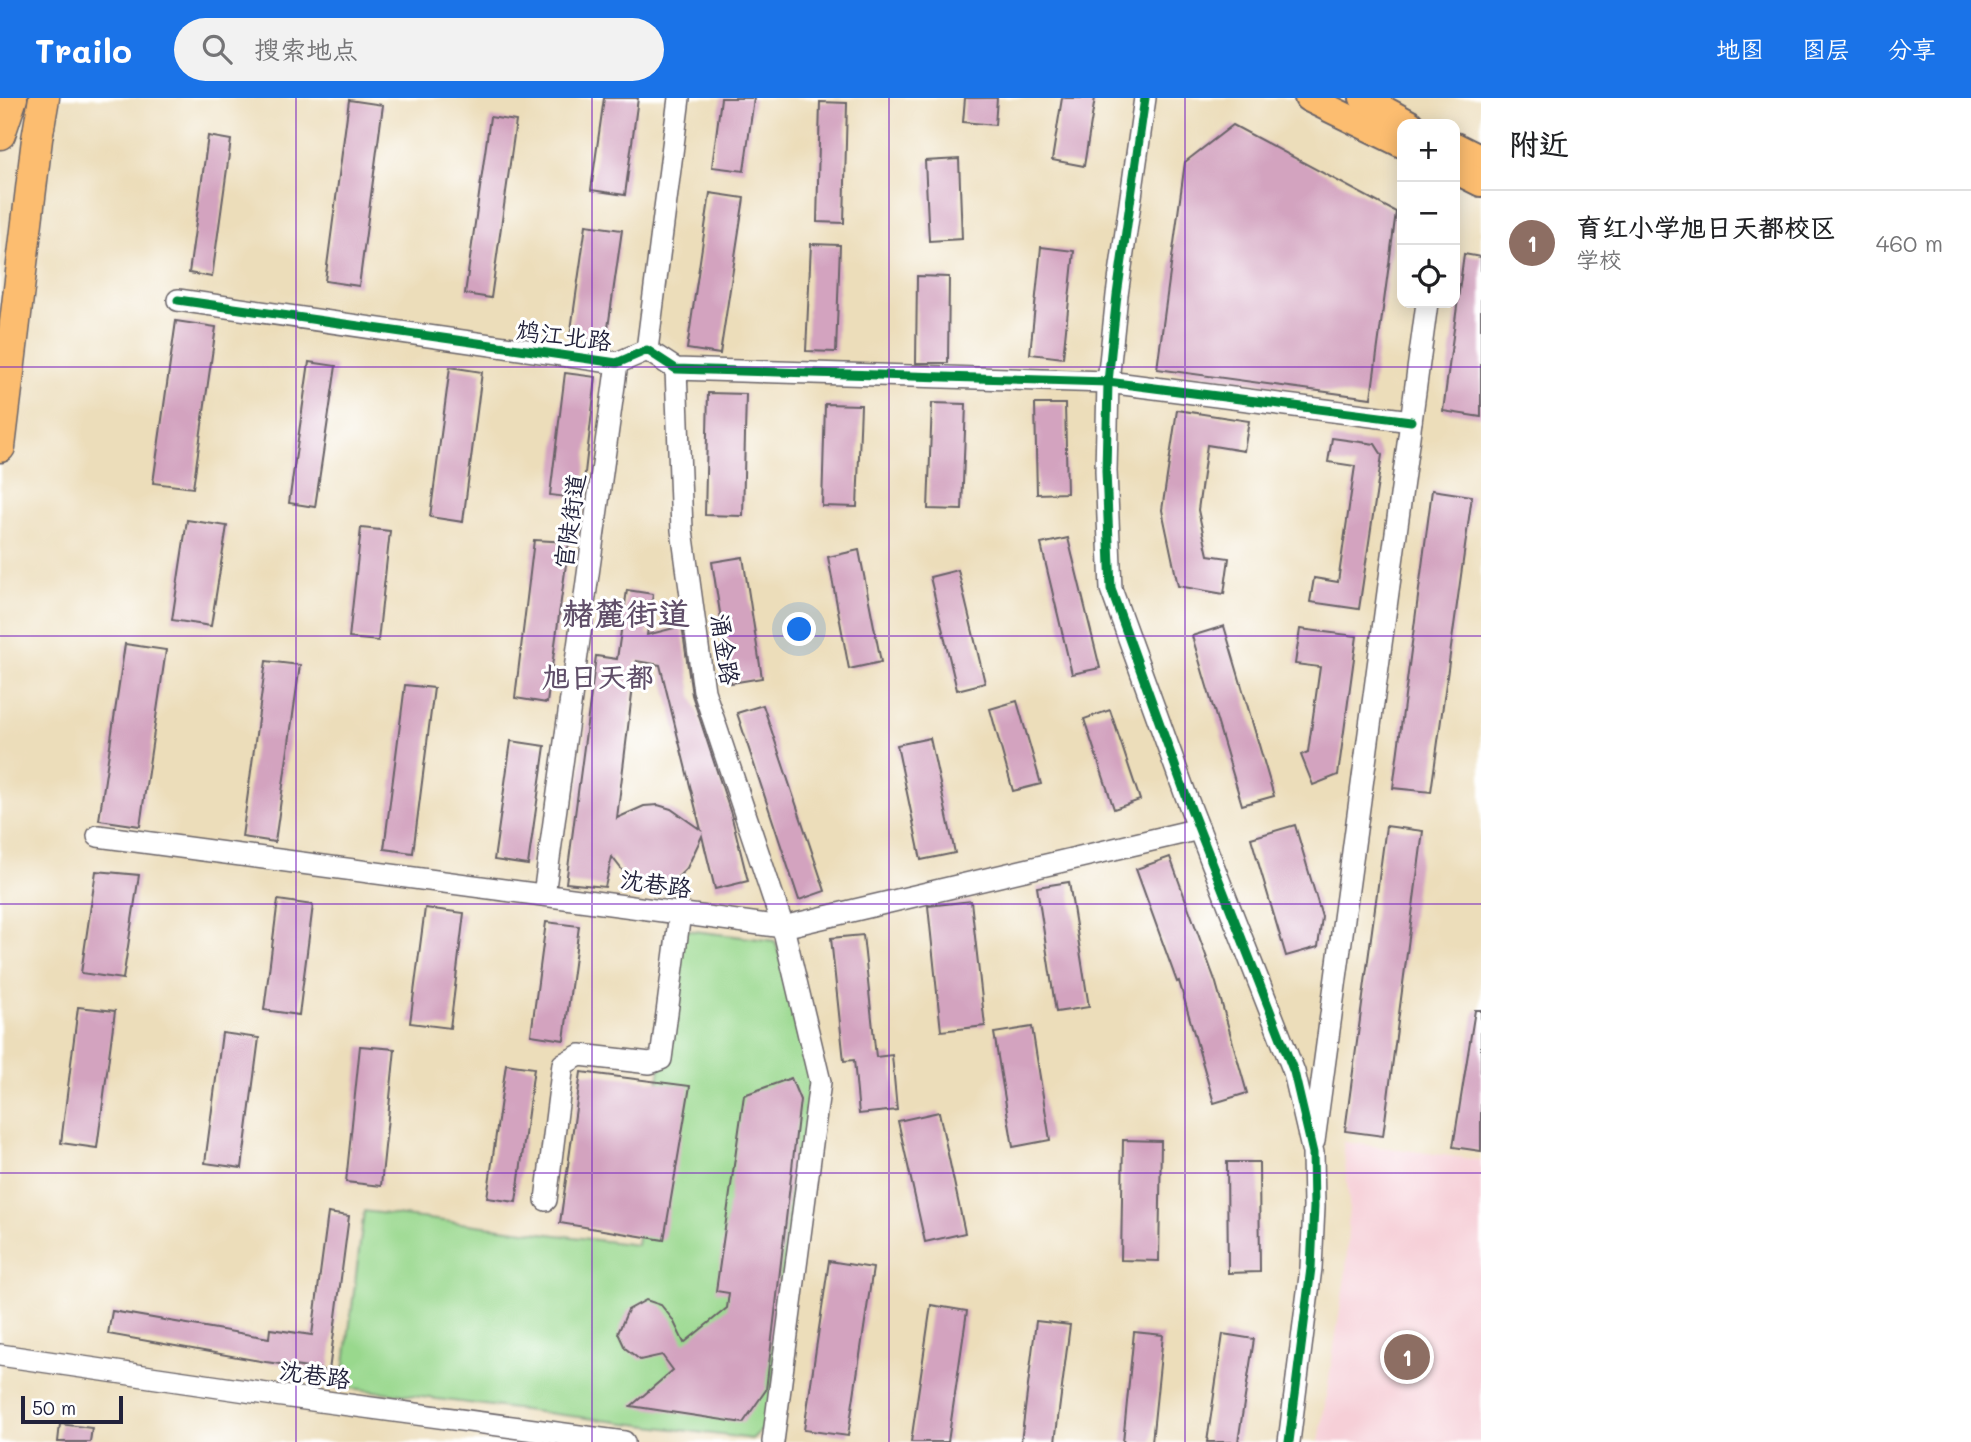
<!DOCTYPE html>
<html lang="zh">
<head>
<meta charset="utf-8">
<style>
  :root { --surface:#fff; --page:#f2f2f2; --text:#202124; --muted:#757577; --line:#e0e0e0; --accent:#1a73e8 }
  body { margin:0; font-family:Mali,"LXGW WenKai TC",sans-serif; background:var(--page); color:var(--text) }
  .controls { position:absolute; right:21px; top:21px; display:grid; overflow:hidden; border-radius:14px; box-shadow:0 4px 18px #0003 }
  .controls button { width:63px; height:63px; display:grid; place-items:center; padding:0; border:0; border-bottom:2px solid var(--line); background:var(--surface); color:var(--text); font:35px sans-serif }
  .scale { position:absolute; left:21px; bottom:18px; width:102px; box-sizing:border-box; padding-left:7px; border:4px solid #22223b; border-top:0; font-size:19px; line-height:24px; white-space:nowrap; color:#22223b; -webkit-text-stroke:5px #fff; paint-order:stroke }
  .you { position:absolute; left:800px; top:532px; width:24px; height:24px; margin:-18px; border:5px solid #fff; border-radius:50%; background:#1a73e8; box-shadow:0 0 0 10px #1a73e833 }
  .badge { display:grid; place-items:center; width:46px; height:46px; border-radius:50%; background:var(--accent); color:#fff; font-size:23px; font-weight:700 }
  .pin { position:absolute; translate:-50% -50%; border:4px solid #fff; box-shadow:0 2px 7px #0006 }
  .list { margin:0; padding:0; list-style:none }
  h2 { display:flex; justify-content:space-between; align-items:center; height:91px; margin:0; padding:0 28px; font-size:30px }
  h2 small { font-size:23px; font-weight:400; color:var(--muted) }
  .list li { display:grid; grid-template-columns:46px 1fr auto; gap:21px; align-items:center; box-sizing:border-box; height:105px; padding:0 28px; border-top:2px solid var(--line) }
  .list b { display:block; font-size:26px; white-space:nowrap }
  .list p { margin:0; font-size:23px; white-space:nowrap; color:var(--muted) }
  .list em { font-size:23px; font-style:normal; color:var(--muted) }
  .icon { flex:none; width:38px; height:38px; fill:none; stroke:currentColor; stroke-width:2; stroke-linecap:round; stroke-linejoin:round }
  .map { position:relative; flex:none; width:1481px; height:1344px; overflow:hidden }
  header { display:flex; align-items:center; gap:42px; box-sizing:border-box; height:98px; padding:0 35px; background:var(--accent); color:#fff }
  header strong { font-size:33px }
  nav { display:flex; gap:38px; margin-inline-start:auto; font-size:24px }
  .search { width:490px; height:63px; background:var(--page); display:flex; align-items:center; gap:18px; box-sizing:border-box; padding:0 24px; border-radius:38px; color:var(--muted); font-size:26px }
  main { display:flex }
  aside { flex:1; background:var(--surface) }
  .map>svg:first-child { display:block }
</style>
</head>
<body>
<header>
<strong>Trailo</strong>
<div class="search"><svg class="icon" aria-label="search" viewBox="0 0 24 24"><circle cx="10" cy="10" r="6"/><path d="M15 15l6 6"/></svg>搜索地点</div>
<nav><a>地图</a><a>图层</a><a>分享</a></nav>
</header>
<main>
<div class="map">
<svg width="1481" height="1344" viewBox="0 0 1481 1344">
  <rect width="100%" height="100%" fill="#fff"/>
  <filter id="ink" filterUnits="userSpaceOnUse"><feTurbulence type="fractalNoise" baseFrequency=".0143" numOctaves="2"/><feDisplacementMap in="SourceGraphic" scale="14" xChannelSelector="R" yChannelSelector="G"/><feConvolveMatrix kernelMatrix="1 2 1 2 8 2 1 2 1" color-interpolation-filters="sRGB"/></filter>
  <filter id="wash" filterUnits="userSpaceOnUse"><feTurbulence type="fractalNoise" baseFrequency=".00686" numOctaves="4" result="noise"/><feDisplacementMap in="SourceGraphic" scale="28" xChannelSelector="R" yChannelSelector="G"/><feGaussianBlur stdDeviation="1.57" result="paint"/><feColorMatrix in="noise" values="0 0 0 0 0 0 0 0 0 0 0 0 0 0 0 0 0 1.4 0 .05"/><feComposite in="paint" operator="in"/></filter>
  <g filter="url(#wash)">
    <rect width="100%" height="100%" fill="#ecddba"/>
    <path fill="#f6cfd7" d="M1343 1044 1481 1062V1344H1319L1346 1173 1349 1105Z"/>
    <path fill="#99d88d" stroke="#5e7d64" stroke-width="2" d="M678 831 775 843 820 984 767 1327 752 1341 342 1289 364 1113 637 1147Z"/>
    <g id="blocks">
      <g fill="#d3a3bf" fill-rule="evenodd">
        <path d="M604 0H638L625 97 591 92Z"/>
        <path d="M721 0H754L744 73 712 69Z"/>
        <path d="M965 0H997L995 27 963 24Z"/>
        <path d="M1062 0H1095L1084 68 1052 62Z"/>
        <path d="M349 2 383 7 359 188 325 183Z"/>
        <path d="M820 4 847 5 844 125 817 124Z"/>
        <path d="M490 19 516 23 491 200 465 196Z"/>
        <path d="M1233 27 1396 114 1371 300 1157 271 1185 64Z"/>
        <path d="M208 38 231 42 212 179 189 175Z"/>
        <path d="M959 61 962 141 929 143 925 63Z"/>
        <path d="M710 95 744 100 720 256 687 251Z"/>
        <path d="M586 127 622 132 606 244 570 239Z"/>
        <path d="M811 146 840 147 836 254 806 253Z"/>
        <path d="M1041 149 1074 153 1063 260 1030 256Z"/>
        <path d="M1464 156 1481 159V319L1443 313Z"/>
        <path d="M917 178 949 179 948 265H916Z"/>
        <path d="M176 223 216 229 193 390 153 385Z"/>
        <path d="M309 264 336 268 315 409 289 405Z"/>
        <path d="M450 269 482 274 463 424 430 419Z"/>
        <path d="M565 275 596 279 582 401 550 397Z"/>
        <path d="M708 295 746 296 743 418 705 417Z"/>
        <path d="M932 305 966 306 962 412 928 411Z"/>
        <path d="M825 306 861 307 857 409 822 408Z"/>
        <path d="M1035 306H1065L1067 395 1037 396Z"/>
        <path d="M1177 312 1249 323 1244 353 1207 347 1198 412 1208 457 1229 460 1224 496 1178 488 1162 412Z"/>
        <path d="M1332 340 1375 346 1382 357 1359 511 1310 504 1314 480 1338 484 1355 368 1328 364Z"/>
        <path d="M1432 392 1472 398 1431 694 1393 690Z"/>
        <path d="M187 422 227 428 211 528 172 522Z"/>
        <path d="M361 430 390 433 378 543 349 540Z"/>
        <path d="M1068 440 1100 570 1072 576 1041 446Z"/>
        <path d="M534 442 569 444 547 605 515 600Z"/>
        <path d="M859 452 881 564 849 571 828 459Z"/>
        <path d="M743 459 762 580 731 585 712 464Z"/>
        <path d="M958 472 985 585 957 592 930 479Z"/>
        <path d="M627 492 653 496 647 537 682 528 692 597 731 716 748 783 715 791 702 738 687 770 677 780 665 786 651 788 638 785 626 777 612 759 605 789 566 785 596 558 617 561ZM636 563 660 567 701 732 671 711 658 707 644 708 617 720Z"/>
        <path d="M1224 528 1274 698 1242 707 1192 538Z"/>
        <path d="M1300 531 1357 538 1338 677 1313 687 1301 657 1308 654 1320 569 1295 566Z"/>
        <path d="M125 546 166 552 140 728 99 722Z"/>
        <path d="M266 563 300 567 275 744 242 739Z"/>
        <path d="M405 587 434 590 413 755 384 751Z"/>
        <path d="M1017 603 1041 686 1013 693 990 611Z"/>
        <path d="M763 607 825 793 799 802 737 615Z"/>
        <path d="M1110 612 1140 702 1114 711 1084 621Z"/>
        <path d="M930 640 955 755 921 762 897 647Z"/>
        <path d="M511 643 545 648 528 767 494 762Z"/>
        <path d="M1295 727 1322 819 1318 849 1286 858 1251 740Z"/>
        <path d="M1386 728 1423 733 1383 1038 1345 1033Z"/>
        <path d="M1170 759 1216 885 1247 995 1214 1005 1179 883 1177 884 1136 771Z"/>
        <path d="M96 773 139 777 123 881 81 875Z"/>
        <path d="M1069 784 1089 909 1056 914 1037 789Z"/>
        <path d="M278 802 313 807 299 917 264 912Z"/>
        <path d="M971 803 985 928 941 933 928 808Z"/>
        <path d="M425 810 464 815 450 930 410 925Z"/>
        <path d="M546 824 579 828 564 942 531 937Z"/>
        <path d="M863 837 876 959 892 957 897 1012 859 1016 854 962 844 963 831 840Z"/>
        <path d="M78 909 115 913 97 1050 61 1045Z"/>
        <path d="M1475 912H1481V1053L1453 1049Z"/>
        <path d="M1032 929 1050 1042 1013 1049 994 935Z"/>
        <path d="M222 935 259 940 242 1070 205 1065Z"/>
        <path d="M360 948 395 951 381 1088 346 1084Z"/>
        <path d="M506 966 534 970 516 1104 487 1100Z"/>
        <path d="M581 974 690 988 664 1142 560 1125Z"/>
        <path d="M791 980 800 1002 766 1292 743 1325 631 1308 673 1272 662 1257 640 1262 625 1250 618 1235 628 1212 646 1202 661 1207 673 1222 684 1245 727 1210 729 1195 716 1193 744 997Z"/>
        <path d="M939 1014 965 1135 925 1144 898 1023Z"/>
        <path d="M1123 1042 1161 1043 1159 1163 1121 1162Z"/>
        <path d="M1227 1064H1259L1260 1174 1228 1175Z"/>
        <path d="M328 1115 349 1118 329 1273 266 1264 108 1236 112 1213 269 1240 270 1231 312 1237Z"/>
        <path d="M829 1163 873 1170 848 1338 804 1332Z"/>
        <path d="M931 1207 967 1213 948 1344H911Z"/>
        <path d="M1036 1223 1070 1227 1055 1344H1021Z"/>
        <path d="M1134 1234 1163 1237 1152 1344H1123Z"/>
        <path d="M1223 1236 1254 1241 1238 1344H1207Z"/>
        <path d="M60 1326 92 1330 90 1344H58Z"/>
      </g>
    </g>
  </g>
  <g filter="url(#ink)">
    <use href="#blocks" fill-opacity="0" stroke="#696367" stroke-width="2"/>
    <g fill="none" stroke-linecap="round" stroke-linejoin="round">
      <g stroke="#696367" stroke-width="24">
        <g id="minor">
          <path d="M1145 0 1117 197 1108 284 1106 373 1111 491 1186 698 1294 974 1313 1055 1314 1109 1311 1170 1289 1344"/>
          <path d="M178 202 617 265 647 252 676 271 1108 284 1411 323"/>
          <path d="M647 252 679 0"/>
          <path d="M676 271 682 432 704 593 783 829 820 984 773 1344"/>
          <path d="M98 738 783 829 1199 731"/>
          <path d="M544 797 617 265"/>
          <path d="M1314 1043 1427 205"/>
          <path d="M546 1102 563 966 580 957 650 965 661 961 680 815"/>
          <path d="M0 1257 260 1295 624 1344"/>
        </g>
      </g>
      <g stroke="#696367" stroke-width="30">
        <g id="major">
          <path d="M1308 0 1402 46"/>
          <path d="M1363 0 1410 26"/>
          <path d="M1455 48 1481 61"/>
          <path d="M1455 72 1481 85"/>
        </g>
      </g>
      <g stroke="#696367" stroke-width="33">
        <g id="highway">
          <path d="M0 36 12 0"/>
          <path d="M0 349 37 41 44 0"/>
        </g>
      </g>
      <use href="#minor" stroke="#fff" stroke-width="21"/>
      <use href="#major" stroke="#fcbd6f" stroke-width="26"/>
      <use href="#highway" stroke="#fcbd6f" stroke-width="30"/>
      <g stroke="#fff" stroke-width="13">
        <g id="cycleway">
          <path d="M1145 0 1117 197 1108 284 1106 373 1111 491 1186 698 1294 974 1313 1055 1314 1109 1311 1170 1289 1344"/>
          <path d="M178 202 617 265 647 252 676 271 1108 284 1411 323"/>
        </g>
      </g>
      <use href="#cycleway" stroke="#00873e" stroke-width="9"/>
    </g>
  </g>
  <path fill="none" stroke="#7b2cbf" stroke-width="2" stroke-opacity="0.55" d="M296 0V1344M592 0V1344M889 0V1344M1185 0V1344M0 269H1481M0 538H1481M0 806H1481M0 1075H1481"/>
  <g text-anchor="middle" dominant-baseline="central" stroke-width="6" stroke-linejoin="round" paint-order="stroke">
    <g font-size="24" fill="#22223b" stroke="#fff">
      <text transform="translate(564 237) rotate(7)">鸩江北路</text>
      <text transform="translate(569 423) rotate(-82)">官陡街道</text>
      <text transform="translate(726 551) rotate(81)">涌金路</text>
      <text transform="translate(656 785) rotate(8)">沈巷路</text>
      <text transform="translate(315 1276) rotate(8)">沈巷路</text>
    </g>
    <g font-size="28" font-weight="bold" fill="#604f69" stroke="#fff">
      <text x="598" y="578">旭日天都</text>
    </g>
    <g font-size="32" font-weight="bold" fill="#604f69" stroke="#fff">
      <text x="626" y="514">赭麓街道</text>
    </g>
  </g>
</svg>
<div class="controls">
<button>+</button>
<button>−</button>
<button><svg class="icon" aria-label="locate" viewBox="0 0 24 24"><circle cx="12" cy="12" r="6"/><path d="M12 2v4M12 18v4M2 12h4M18 12h4"/></svg></button>
</div>
<div class="scale">50 m</div>
<div class="you"></div>
<div class="pin badge" style="left:1407px;top:1259px;background:#8d6e63">1</div>
</div>
<aside>
<h2>附近<small></small></h2>
<ul class="list">
<li><span class="badge" style="background:#8d6e63">1</span><div><b>育红小学旭日天都校区</b><p>学校</p></div><em>460 m</em></li>
</ul>
</aside>
</main>
</body>
</html>
